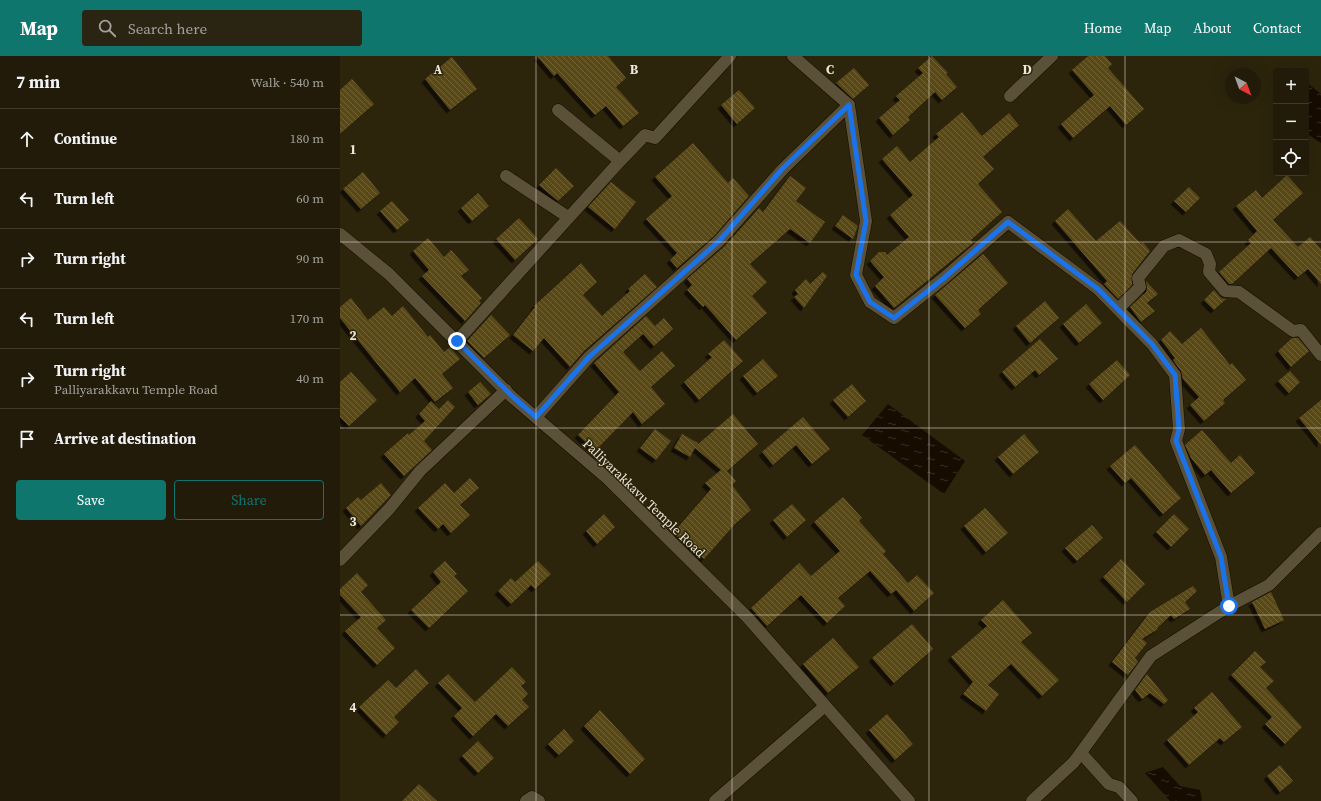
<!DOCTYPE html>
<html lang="en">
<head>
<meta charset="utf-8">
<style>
  :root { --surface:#221b09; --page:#2a2412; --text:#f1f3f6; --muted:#a2a19c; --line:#3f392a; --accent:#0f766e }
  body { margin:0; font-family:"Source Serif 4",serif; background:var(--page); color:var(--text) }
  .controls { position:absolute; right:12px; top:12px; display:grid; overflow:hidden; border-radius:4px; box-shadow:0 4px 16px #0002 }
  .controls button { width:36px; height:36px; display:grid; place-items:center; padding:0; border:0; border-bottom:1px solid var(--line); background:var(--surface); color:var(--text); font:20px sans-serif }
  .compass { position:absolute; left:885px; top:12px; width:36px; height:36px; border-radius:50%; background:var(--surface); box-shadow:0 4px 16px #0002; rotate:139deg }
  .stop { position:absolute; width:12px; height:12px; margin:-9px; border:3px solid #1a73e8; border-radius:50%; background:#fff }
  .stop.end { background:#1a73e8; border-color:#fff; box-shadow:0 1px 4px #0008 }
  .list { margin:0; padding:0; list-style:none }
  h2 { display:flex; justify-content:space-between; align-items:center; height:52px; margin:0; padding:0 16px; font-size:17px }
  h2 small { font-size:13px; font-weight:400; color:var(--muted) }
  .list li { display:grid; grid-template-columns:26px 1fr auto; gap:12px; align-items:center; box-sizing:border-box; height:60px; padding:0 16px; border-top:1px solid var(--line) }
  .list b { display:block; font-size:15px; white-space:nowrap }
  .list p { margin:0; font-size:13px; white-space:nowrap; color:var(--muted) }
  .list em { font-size:13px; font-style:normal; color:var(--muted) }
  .actions { display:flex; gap:8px; padding:12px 16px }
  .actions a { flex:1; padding:9px 0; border:1px solid var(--accent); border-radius:4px; text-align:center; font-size:14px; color:var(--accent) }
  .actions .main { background:var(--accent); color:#fff }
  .icon { flex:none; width:22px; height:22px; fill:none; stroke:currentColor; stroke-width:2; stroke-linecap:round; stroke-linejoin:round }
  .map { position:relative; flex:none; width:981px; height:745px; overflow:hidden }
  header { display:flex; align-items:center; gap:24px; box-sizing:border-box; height:56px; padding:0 20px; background:var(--accent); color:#fff }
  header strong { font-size:19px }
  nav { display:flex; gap:22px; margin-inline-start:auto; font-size:14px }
  .search { width:280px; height:36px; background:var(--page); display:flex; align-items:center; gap:10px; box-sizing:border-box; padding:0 14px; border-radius:4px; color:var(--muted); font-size:15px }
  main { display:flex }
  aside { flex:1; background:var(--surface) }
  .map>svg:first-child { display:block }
</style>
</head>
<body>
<header>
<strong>Map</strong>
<div class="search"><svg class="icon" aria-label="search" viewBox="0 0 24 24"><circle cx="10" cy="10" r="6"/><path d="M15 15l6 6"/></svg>Search here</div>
<nav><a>Home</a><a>Map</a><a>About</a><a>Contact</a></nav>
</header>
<main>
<aside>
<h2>7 min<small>Walk · 540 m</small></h2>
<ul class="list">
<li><svg class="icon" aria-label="ahead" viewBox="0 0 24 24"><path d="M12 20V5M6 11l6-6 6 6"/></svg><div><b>Continue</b></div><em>180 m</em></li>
<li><svg class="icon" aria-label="left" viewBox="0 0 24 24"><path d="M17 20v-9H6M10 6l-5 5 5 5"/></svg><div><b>Turn left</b></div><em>60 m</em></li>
<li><svg class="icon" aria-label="right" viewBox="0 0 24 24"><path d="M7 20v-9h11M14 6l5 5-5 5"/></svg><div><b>Turn right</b></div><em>90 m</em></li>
<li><svg class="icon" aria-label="left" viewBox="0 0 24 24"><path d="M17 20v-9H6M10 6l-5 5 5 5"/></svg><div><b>Turn left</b></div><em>170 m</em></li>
<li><svg class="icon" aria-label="right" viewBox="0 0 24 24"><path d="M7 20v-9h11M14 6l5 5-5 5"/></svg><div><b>Turn right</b><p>Palliyarakkavu Temple Road</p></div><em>40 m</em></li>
<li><svg class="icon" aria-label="arrive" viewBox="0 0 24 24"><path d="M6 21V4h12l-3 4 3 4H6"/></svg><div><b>Arrive at destination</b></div></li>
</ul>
<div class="actions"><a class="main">Save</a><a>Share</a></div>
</aside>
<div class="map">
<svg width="981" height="745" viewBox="0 0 981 745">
  <defs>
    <pattern id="water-ripples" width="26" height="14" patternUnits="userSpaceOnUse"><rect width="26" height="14" fill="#160c00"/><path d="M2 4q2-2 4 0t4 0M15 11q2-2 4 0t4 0" fill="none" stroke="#382f25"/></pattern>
    <pattern id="building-back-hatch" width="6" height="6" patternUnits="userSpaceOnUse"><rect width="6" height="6" fill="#594818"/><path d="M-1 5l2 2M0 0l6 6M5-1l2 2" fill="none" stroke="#716239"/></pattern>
    <filter id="shadow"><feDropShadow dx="-3.5" dy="3.5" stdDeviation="0" flood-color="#0009"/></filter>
  </defs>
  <rect width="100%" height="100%" fill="#2d240c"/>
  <g fill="url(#water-ripples)">
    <path d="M966 26 981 38V87L966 77Z"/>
    <path d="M548 348 625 405 604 438 522 379Z"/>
    <path d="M823 711 840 730 860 734 862 745H830L805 717Z"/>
  </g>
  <g fill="url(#building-back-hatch)" filter="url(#shadow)">
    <path d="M197 0H268L286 22 276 31 299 57 283 70 266 50 255 59 217 17 214 20Z"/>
    <path d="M592 0 608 17 606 18 617 31 602 44 595 36 568 61 570 64 553 79 539 62 560 44 556 40 583 17 578 12Z"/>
    <path d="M748 0H765L772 8 768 12 804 53 786 69 770 50 733 82 721 68 754 39 732 14Z"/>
    <path d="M112 1 137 33 110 54 85 23Z"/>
    <path d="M514 12 529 29 513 43 496 27Z"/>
    <path d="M12 23 34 48 0 78V34Z"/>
    <path d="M399 34 415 52 397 68 381 49Z"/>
    <path d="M622 56 642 80 669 57 679 69 643 101 654 113 638 128 662 156 631 184 633 187 554 252 535 230 544 221 530 205 539 196H545L547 199 569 181 550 159 573 139 542 103 557 90 570 106 599 81 596 78Z"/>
    <path d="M353 87 388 127 393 122 409 140 374 180 337 212 330 204 337 197 306 163 332 140 315 121Z"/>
    <path d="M216 112 234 130 218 145 199 129Z"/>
    <path d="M23 116 40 137 21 153 3 133Z"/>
    <path d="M947 119 963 137 933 164 958 191 970 181 981 193V228L968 213 958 221 931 192 892 228H889L879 216 911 187 908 184 917 175 896 150 916 134 922 142Z"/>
    <path d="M450 120 466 132 456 145 485 166 470 187 450 173 410 208 427 226 412 240 427 257 396 284 365 249 363 251 347 234 352 229 347 223 385 190 419 152 423 156Z"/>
    <path d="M271 126 296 146 275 173 248 151Z"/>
    <path d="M849 131 860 142 846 156 834 145Z"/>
    <path d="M138 137 149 150 132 165 121 152Z"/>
    <path d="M52 145 69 164 57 174 40 155Z"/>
    <path d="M728 153 756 185 780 165 801 188 803 186 810 195 792 218V229L778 243 764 228 767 225 715 165Z"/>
    <path d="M503 159 518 170 513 183 495 170Z"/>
    <path d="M179 162 198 183 175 204 156 183Z"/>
    <path d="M88 182 104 201 111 194 129 214 121 220 142 242 139 245 141 247 125 265 82 220 89 214 73 195Z"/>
    <path d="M643 198 668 227 638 254 641 258 625 272 595 239Z"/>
    <path d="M241 207 257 226 243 239 262 260 290 235 288 233 305 218 317 231 244 295 230 311 204 282 193 295 173 279 195 251 194 250Z"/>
    <path d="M483 216 487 220 464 252 454 241 458 238 455 234 466 223 470 228Z"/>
    <path d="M806 225 818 238 807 247 815 255 801 266 790 251 806 236 807 233Z"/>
    <path d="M874 234 881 242 886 243 874 254 864 244Z"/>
    <path d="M11 242 28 264 44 251 52 260 63 250 88 281 90 279 104 296 110 291 120 303 102 318 113 332 95 346 75 322 60 336 0 262V251Z"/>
    <path d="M705 245 719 262 690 287 676 270Z"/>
    <path d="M746 248 762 267 739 287 723 268Z"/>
    <path d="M151 259 170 279 144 302 127 285Z"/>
    <path d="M306 260 315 270 324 262 333 273 314 290 303 278 283 296 300 315 322 295 335 310 311 331 325 348 302 368 293 356 255 395 238 379 279 336 254 307Z"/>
    <path d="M861 272 890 309 892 307 906 324 883 344 885 347 864 365 850 349 859 341 843 323 841 315 833 304 835 302 821 284 830 275 842 288Z"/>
    <path d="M952 282H958L969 295 951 311 938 295Z"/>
    <path d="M700 283 718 303 699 319 695 314 675 331 662 316Z"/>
    <path d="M384 284 403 305 359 344 344 326 372 301 368 298Z"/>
    <path d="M423 303 438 320 417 337 403 320Z"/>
    <path d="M777 304 790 319 763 344 749 328Z"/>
    <path d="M950 315 960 326 949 337 938 325Z"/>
    <path d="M11 316 37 344 9 370 0 361V326Z"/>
    <path d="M140 326 151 338 138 349 128 336Z"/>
    <path d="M512 328 526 345 508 361 493 344Z"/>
    <path d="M108 344 115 351 84 385 92 394 64 420 44 398 68 377 69 379 85 365 79 358 91 345 99 353Z"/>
    <path d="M981 344V389L959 362Z"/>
    <path d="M393 358 418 388 387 415 396 425 392 429 411 454 395 468 364 503 333 477 371 433 365 427 381 414 355 392 350 401 334 392 342 378 358 387 357 389Z"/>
    <path d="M463 361 490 393 472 408 456 389 433 409 422 396Z"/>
    <path d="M315 373 331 385 316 404 300 392Z"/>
    <path d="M862 374 891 407 900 399 915 417 891 437 871 414 865 419 851 402 845 389Z"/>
    <path d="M684 378 699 396 673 418 658 401Z"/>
    <path d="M795 389 841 442 823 458 791 422 785 427 770 410Z"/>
    <path d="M130 422 139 432 120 449 130 459 111 477 103 468 98 473 78 452 105 427 114 437Z"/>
    <path d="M41 427 51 439 21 470 6 452 18 441 21 444Z"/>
    <path d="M503 441 522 462 519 465 546 495 543 498 568 527 577 519 594 537 574 555 556 534 551 538 530 515 498 542 505 550 487 567 461 539 427 570 411 552 459 507 471 520 500 495 474 466Z"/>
    <path d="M452 448 466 464 447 481 433 464Z"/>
    <path d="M645 452 668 477 646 496 624 470Z"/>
    <path d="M264 458 275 471 257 488 246 475Z"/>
    <path d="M834 458 849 473 831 491 816 476Z"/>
    <path d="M752 469 763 482 737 505 725 492Z"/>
    <path d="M781 503 805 528 787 546 763 521Z"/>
    <path d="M105 505 117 518 114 520 128 535 89 572 71 554 101 526 93 516Z"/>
    <path d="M198 505 211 518 195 533 191 529 171 548 158 535 171 522 175 526Z"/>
    <path d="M17 517 28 529 21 536 46 564 37 572 55 592 37 609 5 575 21 561 0 539V533Z"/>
    <path d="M853 530 857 535 845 546 850 553 834 563 831 559 817 572 818 573 802 583 807 587 795 602 798 606 788 619 772 606 810 556Z"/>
    <path d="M931 536 944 564 925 573 912 546Z"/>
    <path d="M663 544 692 577 681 586 719 624 702 640 671 608 648 629 659 638 646 655 623 638 633 626 611 601 647 570 641 564Z"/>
    <path d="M572 568 593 593 554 627 532 602Z"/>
    <path d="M493 582 519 611 488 637 463 608Z"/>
    <path d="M915 595 926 606 920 611 934 625 926 632 962 671 945 688 925 668 932 661 891 619Z"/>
    <path d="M172 611 186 626 181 630 188 638 182 644 189 651 168 670 156 658 133 680 114 660 122 652 98 627 108 618 135 646Z"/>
    <path d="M76 613 89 627 54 661 59 666 46 679 19 651 48 624 56 632Z"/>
    <path d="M807 618 828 644 824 648 810 637 802 643 795 634Z"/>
    <path d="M872 636 902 671 884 686 880 682 849 709 827 684 858 656 854 652Z"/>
    <path d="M260 654 305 703 290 718 244 670Z"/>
    <path d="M547 658 573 688 555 704 529 674Z"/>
    <path d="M224 673 234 685 219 699 208 688Z"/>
    <path d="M138 685 154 702 138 717 122 700Z"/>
    <path d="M940 709 953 725 940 736 927 720Z"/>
    <path d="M79 728 97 745H62Z"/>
  </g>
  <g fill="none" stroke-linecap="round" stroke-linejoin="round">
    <g stroke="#150d00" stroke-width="13">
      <g id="minor">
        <path d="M453 0 509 49 526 165 516 219 530 246 554 262 604 222 668 166 758 233 812 288 835 319 839 373 836 385 881 501 889 550"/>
        <path d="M670 40 712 0"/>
        <path d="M218 54 280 105"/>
        <path d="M166 120 228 161"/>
        <path d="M0 178 49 218 172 341 268 423 408 562 569 745"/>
        <path d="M778 253 800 231 798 222 824 190 839 184 866 198 870 208 869 216 885 235 899 236 953 275 961 274 981 299"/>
        <path d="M117 285 280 105 305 79 315 82 390 0"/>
        <path d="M196 361 249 301 379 185 443 113 509 49"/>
        <path d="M0 504 49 453 80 415 166 334"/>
        <path d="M741 697 769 728 779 731 792 745"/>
        <path d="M186 745 192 741 199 745"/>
        <path d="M375 745 485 650"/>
        <path d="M692 745 734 706 811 600 889 550 929 529 981 477"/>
      </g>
    </g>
    <use href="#minor" stroke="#5a5138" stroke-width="12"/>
  </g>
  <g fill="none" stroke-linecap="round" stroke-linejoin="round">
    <path stroke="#1a73e8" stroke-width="5" d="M117 285 172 340 196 361 249 301 379 185 443 112 509 49 526 165 516 219 530 246 554 262 604 222 668 166 758 233 812 288 835 319 839 373 836 385 881 501 889 550"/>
  </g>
  <path fill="none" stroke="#eee8da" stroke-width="1" stroke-opacity="0.55" d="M196 0V745M392 0V745M589 0V745M785 0V745M0 186H981M0 372H981M0 559H981"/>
  <g text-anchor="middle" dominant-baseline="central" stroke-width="3" stroke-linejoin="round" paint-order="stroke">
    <g font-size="13" fill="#eee8da" stroke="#2d240c">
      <text transform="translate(304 442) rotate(44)">Palliyarakkavu Temple Road</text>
    </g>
  </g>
  <g font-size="13" text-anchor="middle" font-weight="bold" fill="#eee8da" stroke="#2d240c" stroke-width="3" stroke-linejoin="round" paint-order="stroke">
    <text x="98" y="18">A</text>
    <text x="294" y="18">B</text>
    <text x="490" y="18">C</text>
    <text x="687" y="18">D</text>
    <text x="13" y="98">1</text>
    <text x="13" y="284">2</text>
    <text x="13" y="470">3</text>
    <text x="13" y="656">4</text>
  </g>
</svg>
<div class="controls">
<button>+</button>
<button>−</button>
<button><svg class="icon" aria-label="locate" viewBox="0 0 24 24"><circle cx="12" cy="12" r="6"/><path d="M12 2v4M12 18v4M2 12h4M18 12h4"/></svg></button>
</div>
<svg class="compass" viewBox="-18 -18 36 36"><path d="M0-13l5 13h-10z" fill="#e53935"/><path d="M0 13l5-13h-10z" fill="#a2a19c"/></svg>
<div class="stop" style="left:889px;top:550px"></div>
<div class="stop end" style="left:117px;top:285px"></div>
</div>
</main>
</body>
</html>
